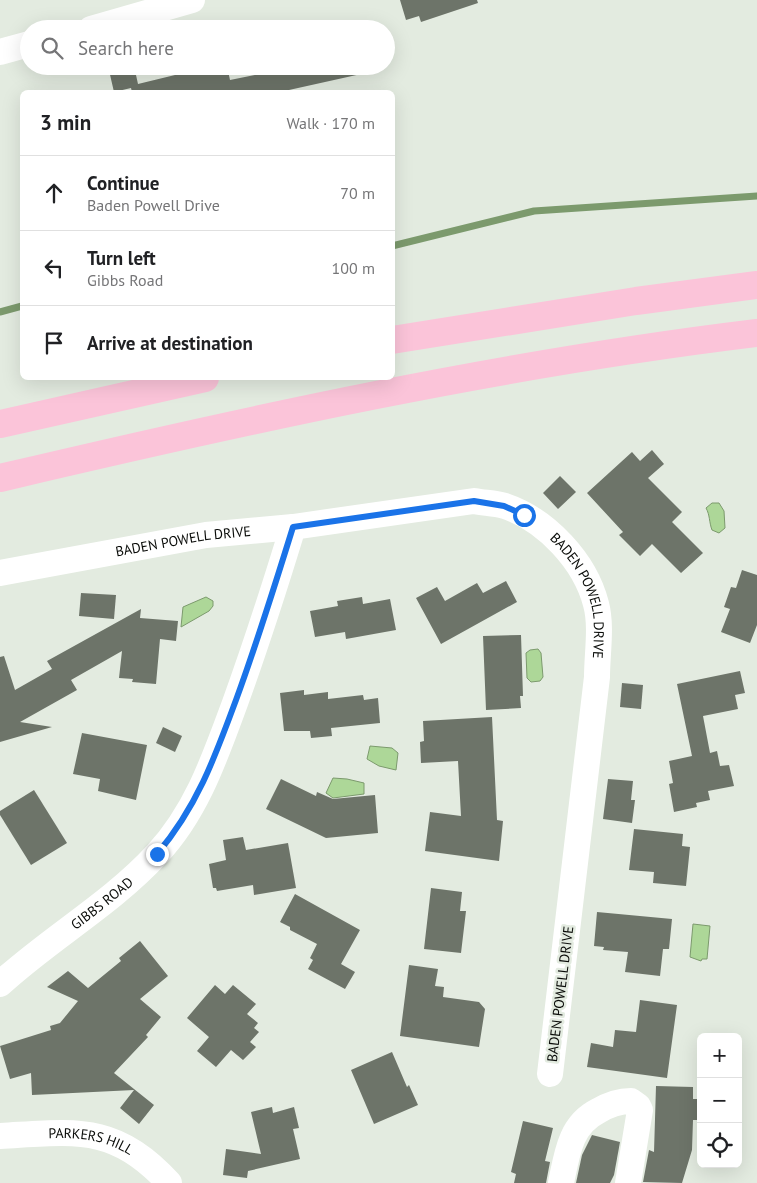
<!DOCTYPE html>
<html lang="en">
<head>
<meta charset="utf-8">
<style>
  :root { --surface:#fff; --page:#f6f6f6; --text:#202124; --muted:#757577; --line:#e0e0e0 }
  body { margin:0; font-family:"PT Sans",sans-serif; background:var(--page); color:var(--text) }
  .controls { position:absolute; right:15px; bottom:15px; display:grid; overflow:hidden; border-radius:8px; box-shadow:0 5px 20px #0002 }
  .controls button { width:45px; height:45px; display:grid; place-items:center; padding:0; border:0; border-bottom:1px solid var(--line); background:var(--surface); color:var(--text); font:25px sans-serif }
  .stop { position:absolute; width:15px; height:15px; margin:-11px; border:4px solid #1a73e8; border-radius:50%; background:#fff }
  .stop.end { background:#1a73e8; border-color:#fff; box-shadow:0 1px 5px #0008 }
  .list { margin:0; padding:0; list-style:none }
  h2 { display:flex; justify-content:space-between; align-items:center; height:65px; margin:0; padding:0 20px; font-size:21px }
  h2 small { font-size:16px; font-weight:400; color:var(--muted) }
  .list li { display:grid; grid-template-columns:32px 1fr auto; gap:15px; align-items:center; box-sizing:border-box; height:75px; padding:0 20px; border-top:1px solid var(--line) }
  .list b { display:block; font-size:19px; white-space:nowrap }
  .list p { margin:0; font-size:16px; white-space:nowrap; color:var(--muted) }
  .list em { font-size:16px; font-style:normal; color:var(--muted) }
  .icon { flex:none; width:28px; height:28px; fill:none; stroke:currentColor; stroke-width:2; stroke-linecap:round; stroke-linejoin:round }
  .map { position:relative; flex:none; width:757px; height:1183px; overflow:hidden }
  .search { position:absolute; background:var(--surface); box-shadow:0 5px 20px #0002; left:20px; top:20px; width:375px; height:55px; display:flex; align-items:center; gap:12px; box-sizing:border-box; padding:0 18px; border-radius:28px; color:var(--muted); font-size:19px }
  .panel { position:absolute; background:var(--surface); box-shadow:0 5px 20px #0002; left:20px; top:90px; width:375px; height:290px; border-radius:8px }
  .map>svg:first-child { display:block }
</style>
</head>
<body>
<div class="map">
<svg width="757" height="1183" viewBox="0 0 757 1183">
  <rect width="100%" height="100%" fill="#e3ebe0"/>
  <g fill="#add798" stroke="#7c9a6d">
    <path d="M712 503H719L724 511 725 528 719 533 712 530C709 522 710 515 706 508Z"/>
    <path d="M206 597 213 601V606L209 611 181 627 183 607Z"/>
    <path d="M538 649 541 653 543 677 540 681 531 682 527 678 526 653 530 650Z"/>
    <path d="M370 746 392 748 398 753 396 770 379 766 367 759Z"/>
    <path d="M333 778 347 779 364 783V794L333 798 326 793Z"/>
    <path d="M693 924 710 926 707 959H702L701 961 690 957Z"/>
  </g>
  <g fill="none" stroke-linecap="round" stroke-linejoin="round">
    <g stroke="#7c9a6d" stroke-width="7">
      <path d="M392 246 534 211 757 196"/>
      <path d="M0 312 22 306"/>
    </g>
  </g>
  <g fill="#6d7469">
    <path d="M400 0H477L478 3 421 22 419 16 406 20Z"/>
    <path d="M108 66H134L138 84 212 66H227L230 80 269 72 267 66H360L361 74 280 92H132L131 88 114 92Z"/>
    <path d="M652 450 664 464 648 478 682 512 672 522 703 553 681 573 652 544 640 556 619 535 623 532 587 493 632 452 640 461Z"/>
    <path d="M560 476 576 492 558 509 543 493Z"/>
    <path d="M742 570 757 575V625L750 643 721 632 730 609 724 607 731 587 736 588Z"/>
    <path d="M506 581 517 602 441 644 416 598 437 587 445 601 477 583 483 593Z"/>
    <path d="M81 593 116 595 114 619 79 616Z"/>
    <path d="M362 597 363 604 390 599 396 630 346 639 345 632 315 637 310 611 338 606 337 601Z"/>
    <path d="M141 609 140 618 178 621 176 641 160 639 156 684 132 682 133 679 119 678 122 651 71 680 77 690 20 722 52 727 0 742V657L4 656 15 690 52 669 47 661Z"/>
    <path d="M521 635 523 696H520L521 708 486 710 483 636Z"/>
    <path d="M740 671 745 693 735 695 738 709 703 716 710 753 717 751 720 766 729 765 734 786 708 791 710 800 696 803 697 807 674 812 669 784 673 783 669 761 692 756 677 684Z"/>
    <path d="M622 683 643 685 641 709 620 707Z"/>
    <path d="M304 690V695L328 692V699L363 695 364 700 378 698 380 723 331 728 332 736 311 738 310 731H284L280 693Z"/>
    <path d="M492 717 497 820 503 821 499 861 425 851 430 812 461 816 458 761 421 763 420 742 424 741 423 721Z"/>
    <path d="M163 727 182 736 175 752 156 743Z"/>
    <path d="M82 733 147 745 136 800 98 791 100 779 73 774Z"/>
    <path d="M281 779 316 796 317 792 333 799 375 795 378 833 326 838 266 809Z"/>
    <path d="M608 779 633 781 631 800H635L632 823 603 819Z"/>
    <path d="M34 790 67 843 31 865 0 815V811Z"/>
    <path d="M634 829 683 834 682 846 690 847 686 886 653 883 654 872 629 870Z"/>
    <path d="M243 837 246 850 288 843 296 888 254 895 253 885 217 891 216 888H213L209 864 226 860 223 840Z"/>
    <path d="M431 888 462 892 460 911H466L461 953 424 949Z"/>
    <path d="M295 894 360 930 341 964 355 972 345 989 308 969 313 960 310 958 317 944 290 930V927L280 922Z"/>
    <path d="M597 912 672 919 669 949H663L660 976 625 972 628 952 603 950 604 947 594 946Z"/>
    <path d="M140 941 168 976 140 999 161 1017 146 1035 148 1037 114 1073 154 1105 139 1124 120 1108 134 1090 32 1095 31 1073 10 1079 0 1046 51 1030 50 1026 60 1023 78 1001 47 987 68 971 88 988 121 961 119 958Z"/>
    <path d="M409 965 438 969 435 986 444 987 443 997 479 1002 485 1009 479 1047 400 1036Z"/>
    <path d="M215 985 225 994 233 985 256 1004 247 1014 258 1023 254 1028 259 1032 250 1042 256 1047 243 1060 231 1050 216 1067 197 1051 209 1037 187 1018Z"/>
    <path d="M640 1000 677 1005 667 1078 587 1067 591 1043 613 1047 615 1030 636 1032Z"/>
    <path d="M392 1052 407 1087 409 1085 418 1105 374 1124 351 1070Z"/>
    <path d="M656 1086 693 1087V1099H699V1120H693L692 1150 682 1183 643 1182 649 1150 654 1152Z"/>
    <path d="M272 1107 273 1113 294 1107 299 1128 293 1129 300 1159 248 1171 247 1178 223 1175 226 1149 261 1154 251 1112Z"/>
    <path d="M523 1121 553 1128 545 1161 550 1162 546 1183H514L516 1174 511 1172Z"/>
    <path d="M592 1135 620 1142 614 1175 610 1183H576L582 1155Z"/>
  </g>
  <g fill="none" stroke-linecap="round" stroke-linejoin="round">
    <g stroke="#fff" stroke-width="26">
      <path d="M91 29 192 0"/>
      <path d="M0 52 29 44"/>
      <path id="s1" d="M0 573 206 535 293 527 474 501C484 503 495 503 505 506 546 520 585 561 596 604 602 626 597 654 597 677L550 1074"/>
      <path id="s2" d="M0 984C50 938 111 904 157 854 197 811 215 757 235 703 256 645 275 586 293 527"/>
      <path id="s3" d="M0 1136C74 1132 115 1123 169 1183"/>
      <path d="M561 1183C567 1154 570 1125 598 1111 608 1105 620 1101 631 1101L638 1106 640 1110 628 1183"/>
    </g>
    <g stroke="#fbc4d9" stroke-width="28">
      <path d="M392 340 636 301 757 285"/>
      <path d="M0 424 205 378"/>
      <path d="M0 478C250 419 501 364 757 333"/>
    </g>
  </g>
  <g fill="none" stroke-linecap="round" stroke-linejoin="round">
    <path stroke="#1a73e8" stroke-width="6" d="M157 854C197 807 215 757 236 700 257 643 275 585 293 527L474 501 504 506 524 515"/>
  </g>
  <g text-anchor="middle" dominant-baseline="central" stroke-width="5" stroke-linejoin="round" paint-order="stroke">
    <g font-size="14" fill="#0a0c09" stroke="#e3ebe0">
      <text stroke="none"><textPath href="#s1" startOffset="186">BADEN POWELL DRIVE</textPath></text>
      <text stroke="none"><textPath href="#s1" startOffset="636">BADEN POWELL DRIVE</textPath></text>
      <text stroke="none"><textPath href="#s2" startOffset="130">GIBBS ROAD</textPath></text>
      <text transform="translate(560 994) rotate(-83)">BADEN POWELL DRIVE</text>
      <text stroke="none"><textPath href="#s3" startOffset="92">PARKERS HILL</textPath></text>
    </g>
  </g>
</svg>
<div class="controls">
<button>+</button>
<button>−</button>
<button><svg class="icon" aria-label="locate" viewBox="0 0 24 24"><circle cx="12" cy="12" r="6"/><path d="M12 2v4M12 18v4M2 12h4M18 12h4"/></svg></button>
</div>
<div class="stop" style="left:524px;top:515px"></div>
<div class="stop end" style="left:157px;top:854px"></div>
<div class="search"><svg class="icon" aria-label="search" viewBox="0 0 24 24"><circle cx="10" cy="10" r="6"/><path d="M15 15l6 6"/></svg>Search here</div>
<section class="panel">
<h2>3 min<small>Walk · 170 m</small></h2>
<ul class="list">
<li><svg class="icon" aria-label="ahead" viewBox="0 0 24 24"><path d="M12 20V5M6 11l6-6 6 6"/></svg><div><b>Continue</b><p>Baden Powell Drive</p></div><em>70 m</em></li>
<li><svg class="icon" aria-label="left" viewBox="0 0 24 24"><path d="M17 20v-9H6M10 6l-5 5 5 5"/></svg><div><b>Turn left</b><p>Gibbs Road</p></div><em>100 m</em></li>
<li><svg class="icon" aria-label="arrive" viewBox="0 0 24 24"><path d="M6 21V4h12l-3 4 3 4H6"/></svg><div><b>Arrive at destination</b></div></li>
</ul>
</section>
</div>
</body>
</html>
